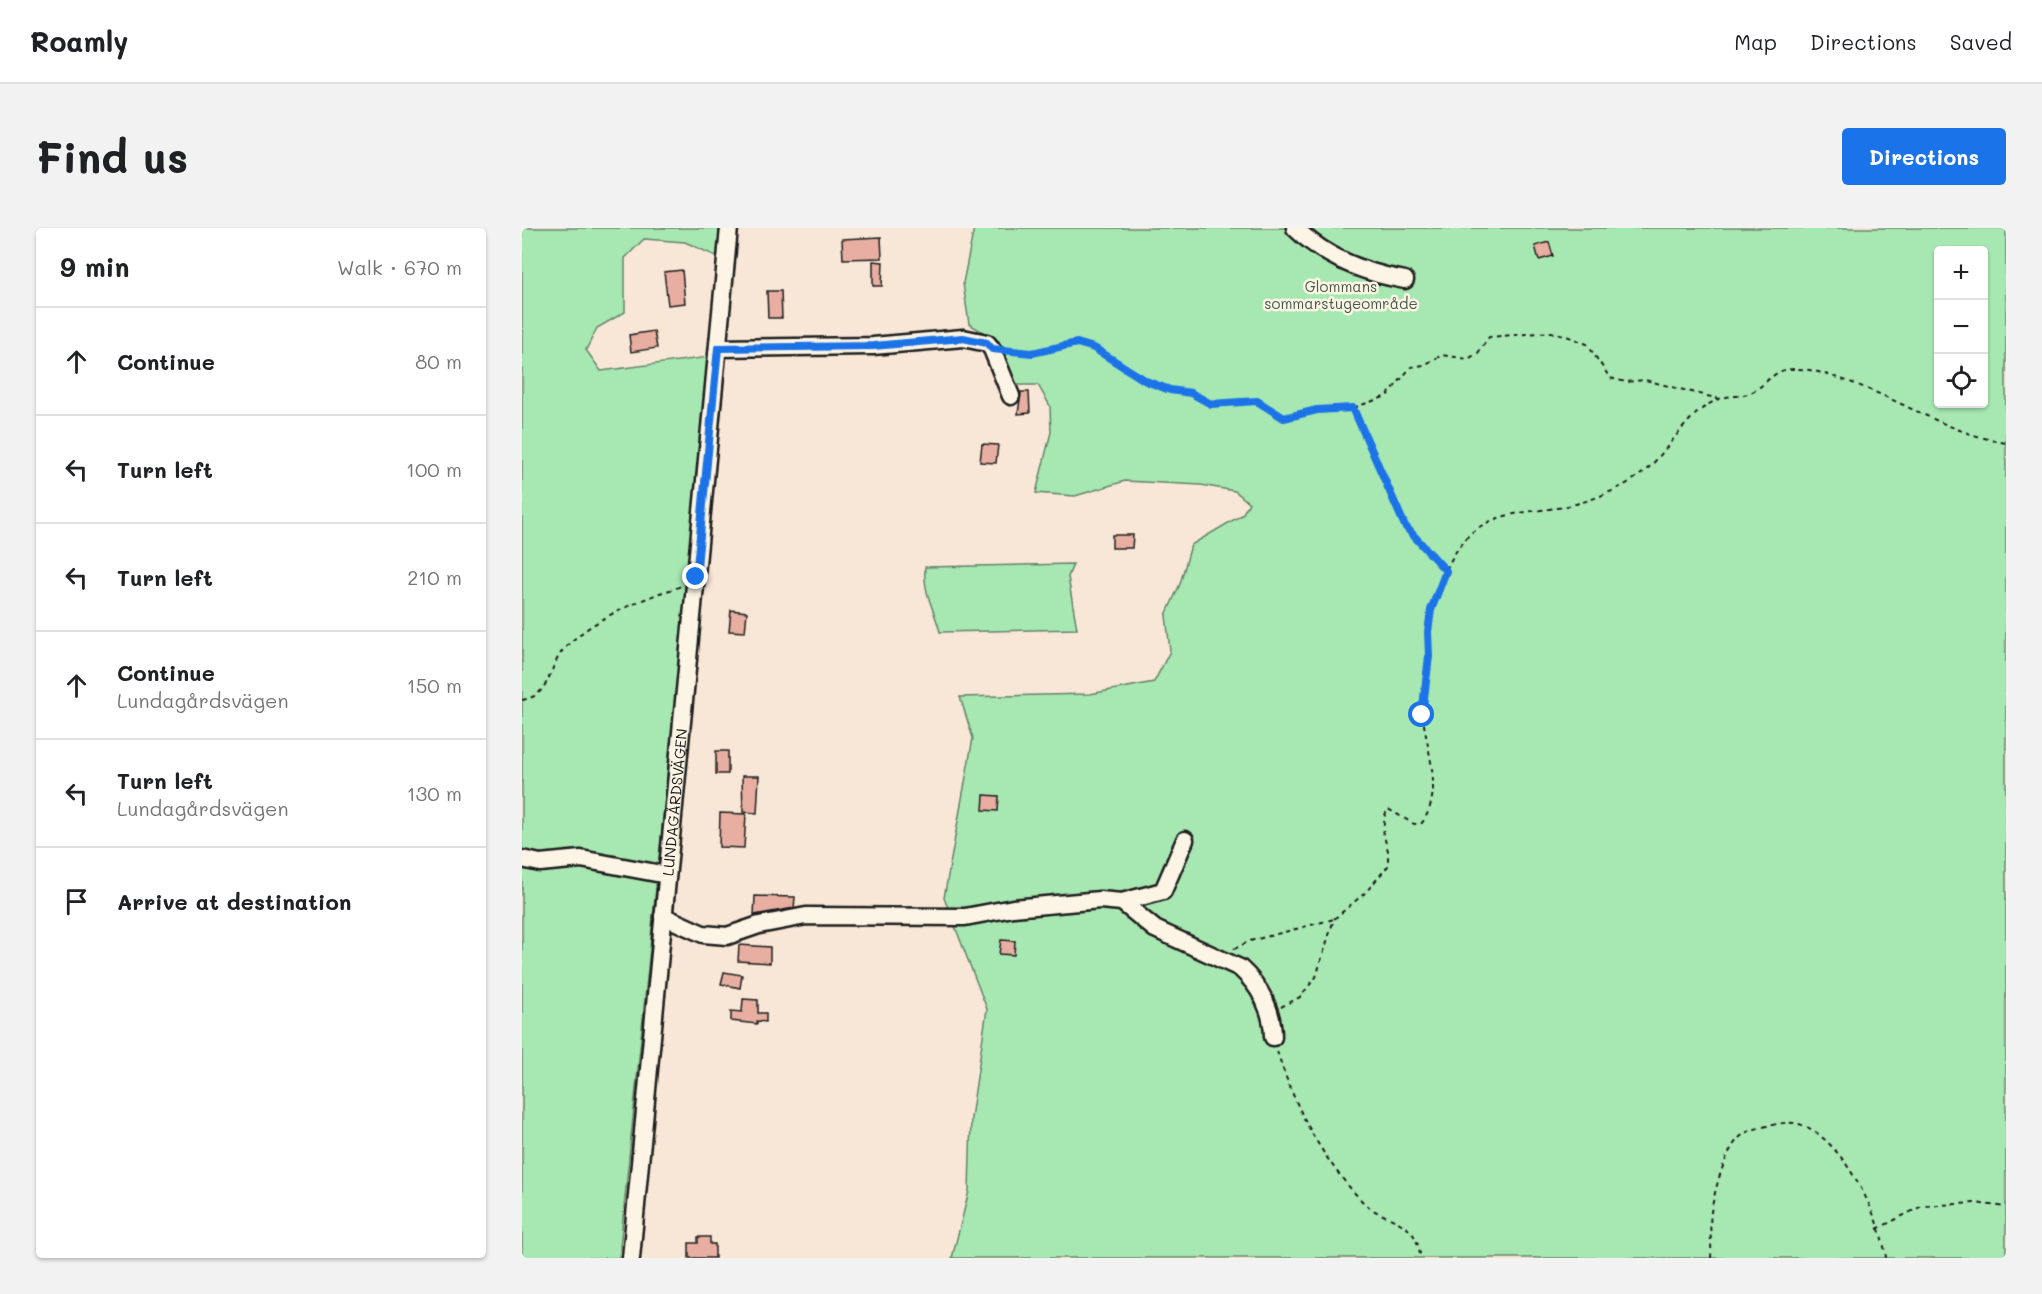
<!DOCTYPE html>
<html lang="en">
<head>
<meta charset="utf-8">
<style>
  :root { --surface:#fff; --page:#f2f2f2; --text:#202124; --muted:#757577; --line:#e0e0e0; --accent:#1a73e8 }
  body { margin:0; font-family:Mali,sans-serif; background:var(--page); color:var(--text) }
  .controls { position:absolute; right:18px; top:18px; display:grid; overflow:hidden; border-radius:6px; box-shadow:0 2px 4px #0004 }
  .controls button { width:54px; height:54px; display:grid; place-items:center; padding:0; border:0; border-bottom:2px solid var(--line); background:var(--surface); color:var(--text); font:30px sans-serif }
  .stop { position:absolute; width:18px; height:18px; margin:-14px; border:4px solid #1a73e8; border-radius:50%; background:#fff }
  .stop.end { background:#1a73e8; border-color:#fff; box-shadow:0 2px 6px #0008 }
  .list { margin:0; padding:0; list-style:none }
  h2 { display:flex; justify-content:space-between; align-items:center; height:78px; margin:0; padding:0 24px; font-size:26px }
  h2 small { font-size:20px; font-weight:400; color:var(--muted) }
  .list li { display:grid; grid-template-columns:39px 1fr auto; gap:18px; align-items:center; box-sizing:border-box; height:108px; padding:0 24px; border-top:2px solid var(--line) }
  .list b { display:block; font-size:22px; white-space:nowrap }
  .list p { margin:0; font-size:20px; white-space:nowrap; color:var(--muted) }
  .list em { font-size:20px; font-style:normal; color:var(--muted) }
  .icon { flex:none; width:33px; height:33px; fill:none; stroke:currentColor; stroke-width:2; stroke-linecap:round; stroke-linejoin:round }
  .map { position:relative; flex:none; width:1484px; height:1030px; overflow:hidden; border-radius:6px }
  header { display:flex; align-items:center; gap:36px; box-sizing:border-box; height:84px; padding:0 30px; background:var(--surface); border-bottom:2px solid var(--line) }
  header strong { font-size:28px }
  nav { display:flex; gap:33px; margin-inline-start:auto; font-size:21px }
  .intro { display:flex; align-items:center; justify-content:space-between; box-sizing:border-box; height:144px; padding:0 36px }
  h1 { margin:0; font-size:42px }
  .button { padding:15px 27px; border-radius:6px; background:var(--accent); color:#fff; font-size:21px; font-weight:700 }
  main { display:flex; gap:36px; padding:0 36px }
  aside { flex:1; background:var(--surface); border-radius:6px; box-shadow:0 2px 4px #0004 }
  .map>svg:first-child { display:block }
</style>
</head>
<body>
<header>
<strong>Roamly</strong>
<nav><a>Map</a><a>Directions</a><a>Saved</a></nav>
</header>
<div class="intro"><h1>Find us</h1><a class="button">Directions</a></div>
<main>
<aside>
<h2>9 min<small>Walk · 670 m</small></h2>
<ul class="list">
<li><svg class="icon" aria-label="ahead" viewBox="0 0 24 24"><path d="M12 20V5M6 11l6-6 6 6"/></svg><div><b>Continue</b></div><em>80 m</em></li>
<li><svg class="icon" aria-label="left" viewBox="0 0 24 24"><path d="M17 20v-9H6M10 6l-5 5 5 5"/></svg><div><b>Turn left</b></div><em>100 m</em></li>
<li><svg class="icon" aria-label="left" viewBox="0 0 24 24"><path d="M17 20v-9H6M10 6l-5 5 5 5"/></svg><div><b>Turn left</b></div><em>210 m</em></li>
<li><svg class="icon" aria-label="ahead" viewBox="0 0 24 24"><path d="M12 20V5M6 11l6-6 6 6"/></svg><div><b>Continue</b><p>Lundagårdsvägen</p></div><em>150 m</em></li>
<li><svg class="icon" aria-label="left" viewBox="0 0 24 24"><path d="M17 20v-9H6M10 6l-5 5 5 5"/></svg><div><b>Turn left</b><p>Lundagårdsvägen</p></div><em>130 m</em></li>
<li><svg class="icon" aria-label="arrive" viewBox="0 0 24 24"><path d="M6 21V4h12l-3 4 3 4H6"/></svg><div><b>Arrive at destination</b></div></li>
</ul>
</aside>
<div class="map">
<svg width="1484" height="1030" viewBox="0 0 1484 1030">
  <rect width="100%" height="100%" fill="#f8e7d7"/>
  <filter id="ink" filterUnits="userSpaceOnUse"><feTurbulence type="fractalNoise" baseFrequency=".0167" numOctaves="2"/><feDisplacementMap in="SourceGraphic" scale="12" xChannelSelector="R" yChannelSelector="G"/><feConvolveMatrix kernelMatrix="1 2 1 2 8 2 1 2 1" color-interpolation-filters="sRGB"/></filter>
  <g filter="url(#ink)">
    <g fill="#a7e8b2" stroke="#628267" stroke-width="1.5" fill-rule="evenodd">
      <path d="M0 0H201L198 30 163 14 122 11 103 30V84L75 100 64 122 79 143 187 129 97 1030H0Z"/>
      <path d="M452 0H1484V1030H430L447 963 449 890 465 781 422 670 451 510 438 469 568 466 632 454 648 423 644 387 658 356 669 317 720 287 727 275 713 263 679 257 603 253 553 268 514 265 529 204 528 178 516 157H496L490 152 477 113 447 96 441 55ZM1416 22H1462V176H1416Z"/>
      <path d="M551 336 546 349 555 401 418 404C412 380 401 366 403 339Z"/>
    </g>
    <g fill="#e7aea1" stroke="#1c1c1c" stroke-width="1.5">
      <path d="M359 9 360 30 321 31 320 11Z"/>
      <path d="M1027 14 1031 28 1017 32 1013 18Z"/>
      <path d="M351 33 361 34 360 58H351Z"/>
      <path d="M160 42 163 75 146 77 142 44Z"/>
      <path d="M245 63H259L260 90H246Z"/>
      <path d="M132 103 135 120 109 124 107 107Z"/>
      <path d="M499 164H507L508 185 496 186Z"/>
      <path d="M460 216 476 217 474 235 458 234Z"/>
      <path d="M590 307H611L610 320H590Z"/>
      <path d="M209 382 225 384 223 404 207 403Z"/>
      <rect x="194" y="523" width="12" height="23"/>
      <path d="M220 548H237L235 585 221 584Z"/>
      <path d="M462 567 477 568 476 583 461 582Z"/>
      <path d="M198 585 224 586 222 620 197 619Z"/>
      <path d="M233 668 273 669 272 680 232 687Z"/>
      <path d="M479 712 493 713 492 727 477 726Z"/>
      <path d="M217 717 248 719V735L216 733Z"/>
      <path d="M202 744 220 747 218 760 199 756Z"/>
      <path d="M221 771 236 772V785H244V794L235 793V796L209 793V783L220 784Z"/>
      <path d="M176 1009H188V1016H193V1030H167V1015H176Z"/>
    </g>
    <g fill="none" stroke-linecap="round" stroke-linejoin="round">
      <g stroke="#1c1c1c" stroke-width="21">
        <g id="minor">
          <path d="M773 0C804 30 842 45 883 52"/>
          <path d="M196 120 351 118 441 110 465 115 470 121 489 168"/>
          <path d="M0 631 18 635 59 631 145 647"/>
          <path d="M600 674 633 701 718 740C738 758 751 783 751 809"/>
          <path d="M141 688 181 706 205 708 237 697 284 688 443 689 491 680 578 672 600 674 641 663 663 612"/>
          <path id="s1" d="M109 1030 207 0"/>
        </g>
      </g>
      <g stroke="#1c1c1c" stroke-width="2" stroke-dasharray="4.5 4.5" stroke-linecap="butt">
        <path d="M485 123 511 125 555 115 572 120 624 153 648 162 669 165 689 176 735 173 762 190 795 182 831 180 865 168 889 139 902 137 920 127 946 131 956 125 967 109 1029 104 1042 107 1065 116 1088 150 1104 154 1123 152 1197 171"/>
        <path d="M831 180 883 298 924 342"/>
        <path d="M0 472C29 468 26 439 42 421 66 395 100 380 133 367 141 363 151 362 159 358"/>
        <path d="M712 721 728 713 812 691"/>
        <path d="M759 779 778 769 794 749 812 691 844 664 866 638V623L861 604 863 587 866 581 892 596 900 595C922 563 905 524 901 489 899 470 905 450 907 431 909 414 905 398 910 381 918 354 930 320 953 302 985 279 1021 286 1057 275 1076 270 1099 260 1115 249 1146 228 1161 186 1197 171 1207 167 1219 169 1228 165 1242 160 1250 141 1270 141 1287 140 1303 146 1319 151 1375 169 1425 205 1484 215"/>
        <path d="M755 823C773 880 799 930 840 973 854 989 881 990 892 1008 896 1014 897 1023 899 1030"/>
        <path d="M1355 1001 1400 978 1453 975 1484 979"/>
        <path d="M1189 1030C1190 1015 1187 999 1189 984 1193 962 1201 928 1216 911 1224 902 1234 901 1245 898 1255 896 1266 893 1277 896 1319 908 1359 989 1364 1030"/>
      </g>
      <use href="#minor" stroke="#fcf5e5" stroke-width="16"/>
    </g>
  </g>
  <g fill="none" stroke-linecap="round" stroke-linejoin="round" filter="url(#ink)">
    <path stroke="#1a73e8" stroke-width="8" d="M174 349 196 120 351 118 441 110 465 115 470 121 510 125 555 115 572 120 624 153 648 162 669 165 689 176 735 173 762 190 795 182 831 180 883 298 924 343 909 382 906 404 907 428 900 487"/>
  </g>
  <g text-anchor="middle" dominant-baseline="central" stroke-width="5" stroke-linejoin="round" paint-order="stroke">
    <g font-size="15" fill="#465949" stroke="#fcf5e5">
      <text x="819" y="58">Glommans<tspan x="819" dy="17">sommarstugeområde</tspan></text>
    </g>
    <g font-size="15" fill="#1c1c1c" stroke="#fcf5e5">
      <text stroke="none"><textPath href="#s1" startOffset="458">LUNDAGÅRDSVÄGEN</textPath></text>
    </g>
  </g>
</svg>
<div class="controls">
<button>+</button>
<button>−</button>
<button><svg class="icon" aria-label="locate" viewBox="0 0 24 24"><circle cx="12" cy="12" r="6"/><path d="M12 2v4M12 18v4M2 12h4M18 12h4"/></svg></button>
</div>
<div class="stop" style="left:900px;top:487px"></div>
<div class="stop end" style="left:174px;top:349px"></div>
</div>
</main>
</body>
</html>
